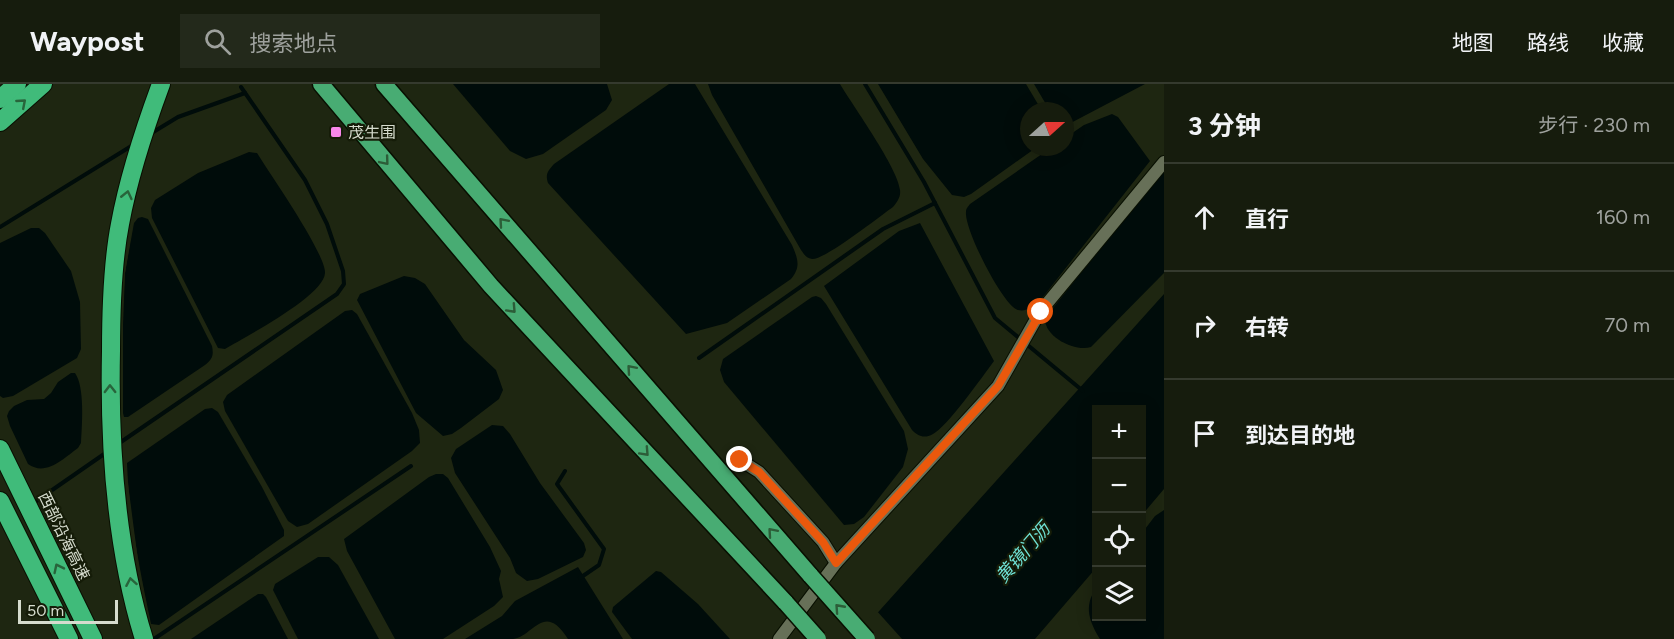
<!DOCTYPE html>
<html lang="zh">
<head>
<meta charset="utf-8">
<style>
  :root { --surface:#161c0d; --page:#23291b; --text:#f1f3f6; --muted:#9ea19d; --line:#353a2e }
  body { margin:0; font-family:Figtree,"Noto Sans SC",sans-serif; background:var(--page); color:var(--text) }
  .controls { position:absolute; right:18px; bottom:18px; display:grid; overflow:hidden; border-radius:0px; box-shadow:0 3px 15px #0003 }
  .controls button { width:54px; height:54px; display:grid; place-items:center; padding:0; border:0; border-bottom:2px solid var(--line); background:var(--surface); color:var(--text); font:30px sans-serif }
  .compass { position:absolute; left:1020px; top:18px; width:54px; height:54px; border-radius:50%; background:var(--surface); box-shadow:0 3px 15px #0003; rotate:69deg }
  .scale { position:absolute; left:18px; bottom:15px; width:100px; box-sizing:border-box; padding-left:6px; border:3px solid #d6dcce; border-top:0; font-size:16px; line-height:21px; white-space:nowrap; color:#d6dcce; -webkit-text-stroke:4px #151c08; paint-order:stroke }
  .stop { position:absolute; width:18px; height:18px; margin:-14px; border:4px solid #ea580c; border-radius:50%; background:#fff }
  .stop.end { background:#ea580c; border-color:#fff; box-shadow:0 2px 6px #0008 }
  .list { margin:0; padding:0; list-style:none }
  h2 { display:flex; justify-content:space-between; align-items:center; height:78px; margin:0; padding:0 24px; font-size:26px }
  h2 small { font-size:20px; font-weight:400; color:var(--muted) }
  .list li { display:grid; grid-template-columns:39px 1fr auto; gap:18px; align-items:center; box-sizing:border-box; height:108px; padding:0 24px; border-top:2px solid var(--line) }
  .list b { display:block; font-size:22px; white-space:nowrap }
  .list em { font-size:20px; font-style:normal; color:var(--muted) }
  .icon { flex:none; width:33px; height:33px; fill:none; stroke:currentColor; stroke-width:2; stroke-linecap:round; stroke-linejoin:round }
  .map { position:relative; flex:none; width:1164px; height:555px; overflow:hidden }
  header { display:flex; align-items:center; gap:36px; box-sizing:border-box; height:84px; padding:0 30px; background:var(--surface); border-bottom:2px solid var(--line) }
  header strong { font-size:28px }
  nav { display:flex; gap:33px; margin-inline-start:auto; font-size:21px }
  .search { width:420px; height:54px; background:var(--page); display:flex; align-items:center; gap:15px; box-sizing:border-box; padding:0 21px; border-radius:0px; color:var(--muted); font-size:22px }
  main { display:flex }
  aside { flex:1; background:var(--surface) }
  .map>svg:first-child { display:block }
</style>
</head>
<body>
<header>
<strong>Waypost</strong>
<div class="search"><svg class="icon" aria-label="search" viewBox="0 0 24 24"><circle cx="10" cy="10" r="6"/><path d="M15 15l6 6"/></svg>搜索地点</div>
<nav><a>地图</a><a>路线</a><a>收藏</a></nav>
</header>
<main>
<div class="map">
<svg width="1164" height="555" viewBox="0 0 1164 555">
  <rect width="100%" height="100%" fill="#1e2611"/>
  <g fill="#000c0a">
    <path d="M453 0H607L612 16 606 26 543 70 526 75 510 67Z"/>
    <path d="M669 0H695L792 161C798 175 801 183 791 195L727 239 686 250 548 99C545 90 548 87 554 80Z"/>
    <path d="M708 0H840C853 22 898 84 900 106 901 113 897 118 893 123 880 132 825 176 812 175 806 174 804 170 801 166L712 11Z"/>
    <path d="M878 0H1026L1042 27H1029V63H1037L971 110 964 113 952 111 923 75Z"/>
    <path d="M1034 0H1145L1065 42V27H1050Z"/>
    <path d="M1112 30 1118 33 1150 77 1039 218C1033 222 1027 228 1018 226 1003 222 964 145 966 128 966 124 968 123 970 120L1052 63H1065V54L1084 41Z"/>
    <path d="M249 68 257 69C270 90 326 170 325 189 324 212 245 253 225 265L218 264 152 134 151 124 155 116 198 89Z"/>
    <path d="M1164 88V189L1091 263C1075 268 1044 253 1045 234L1160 90Z"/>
    <path d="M142 133 148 135 212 262C214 272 212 275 205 281L128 333H124L123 329V241L125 189 134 139 138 134Z"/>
    <path d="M920 139 994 277C983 292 946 344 933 350 924 355 918 352 912 346L824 202 899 147Z"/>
    <path d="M31 144H39L45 149 71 187 80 218 81 265 77 274 13 312 3 314 0 312V159Z"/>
    <path d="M404 192 415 194 425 200 464 256 496 286 503 306 499 315 461 344 452 350 443 352 416 329 357 216 360 210Z"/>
    <path d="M1164 210V405L1142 431V326H1096V484L1035 555H854Z"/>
    <path d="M816 212 821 214 826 220 904 347 908 365 903 383 864 433 854 440 844 441 724 298 720 286 723 275 812 213Z"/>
    <path d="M352 226 357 230 412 329 419 346 420 359 412 367 308 440 297 443 288 437 225 327 223 318 227 311 345 227Z"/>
    <path d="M71 289H75C85 303 82 341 81 359L78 364C64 374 46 393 28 380L10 342 7 332 9 327 14 322 27 316 44 315 51 309 58 298Z"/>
    <path d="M212 324 218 328 262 403 284 446V452L159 541 151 540C140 487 129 433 127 379L205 325Z"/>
    <path d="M492 341 503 342 510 350 540 399 584 459 586 466 583 473 538 495 527 497 516 489 510 474 455 389 451 374 456 365Z"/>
    <path d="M436 390H443L448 394 490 463 501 487 499 495 503 513 494 522 443 555H395L347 467 344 455 429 393Z"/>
    <path d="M1164 426V555H1100C1090 539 1083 522 1096 505V532H1142V449L1155 432Z"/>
    <path d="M318 473H329L338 481 379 555H298L273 506 275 500Z"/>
    <path d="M578 483 623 555H568C544 517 534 552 513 555 498 555 480 555 465 555L502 532 515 517Z"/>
    <path d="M656 487 661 488 698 520 730 555H632L612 528 613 523Z"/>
    <path d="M258 510H263L266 513 288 555H191Z"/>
  </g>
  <g fill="#1e2611">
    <path d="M134 134 125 189 122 240V335L120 329V240L123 189 131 139Z"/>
    <path d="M125 377 139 484 151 543 148 541 137 484 125 403Z"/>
    <path d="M876 526 902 555H851Z"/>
  </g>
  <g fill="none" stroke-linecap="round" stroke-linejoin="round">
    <g stroke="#000c0a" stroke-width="4">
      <path d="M865 0 924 98 995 234 1083 307"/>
      <path d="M150 50 178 33 245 9"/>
      <path d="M0 143 133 61"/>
      <path d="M699 274 883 145 935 119"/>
      <path d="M118 360 337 210 344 200 343 187 327 140 305 96 241 3"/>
      <path d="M565 387 557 400 604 465 599 481 580 494"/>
      <path d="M32 420 107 368"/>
      <path d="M154 555 411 382"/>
    </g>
    <g stroke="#080f00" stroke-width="14">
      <g id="minor">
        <path d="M740 376 759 388 823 458 836 479 998 302 1040 228 1164 78"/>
        <path d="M779 555 836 479"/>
      </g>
    </g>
    <g stroke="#080f00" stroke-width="19">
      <g id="trunk">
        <path d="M321 0 491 202 786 519"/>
        <path d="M384 0 811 492"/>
      </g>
    </g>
    <g stroke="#080f00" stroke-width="20">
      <g id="motorway">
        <path d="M0 15 17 0"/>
        <path d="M0 38 43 0"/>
        <path d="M0 365 93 555"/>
        <path d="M0 417 69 555"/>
        <path d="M144 555C116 465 109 361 111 267 111 225 112 181 120 140 129 91 144 46 161 0"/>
      </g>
    </g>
    <use href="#minor" stroke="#677058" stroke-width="12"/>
    <use href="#trunk" stroke="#48ac73" stroke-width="16"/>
    <use href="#motorway" stroke="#40bb7a" stroke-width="18"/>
    <g stroke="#080f00" stroke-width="19" stroke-linecap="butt">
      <g id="trunk-bridge">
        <path d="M811 492 867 555"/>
        <path d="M786 519 818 555"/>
      </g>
    </g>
    <use href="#trunk-bridge" stroke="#48ac73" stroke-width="16"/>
  </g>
  <defs><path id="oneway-chevron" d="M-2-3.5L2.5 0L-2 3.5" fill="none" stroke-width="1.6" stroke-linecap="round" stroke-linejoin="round" transform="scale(1.5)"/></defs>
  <g stroke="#28643b">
    <use href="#oneway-chevron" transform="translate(22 19) rotate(-41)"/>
    <use href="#oneway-chevron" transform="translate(127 111) rotate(-77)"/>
    <use href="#oneway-chevron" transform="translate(110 305) rotate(-91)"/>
    <use href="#oneway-chevron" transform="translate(58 484) rotate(-116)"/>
    <use href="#oneway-chevron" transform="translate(131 498) rotate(-100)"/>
  </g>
  <g stroke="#2c5d38">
    <use href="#oneway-chevron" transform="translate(385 77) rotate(50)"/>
    <use href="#oneway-chevron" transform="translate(503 138) rotate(-131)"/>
    <use href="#oneway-chevron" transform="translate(512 225) rotate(47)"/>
    <use href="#oneway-chevron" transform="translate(631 285) rotate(-131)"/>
    <use href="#oneway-chevron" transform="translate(645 368) rotate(47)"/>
    <use href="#oneway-chevron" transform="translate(772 448) rotate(-131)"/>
    <use href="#oneway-chevron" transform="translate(839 524) rotate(-132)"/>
  </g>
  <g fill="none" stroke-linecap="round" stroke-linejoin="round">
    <path stroke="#ea580c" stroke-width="8" d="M740 376 759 388 823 458 836 479 998 302 1041 228"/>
  </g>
  <rect fill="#f888ea" stroke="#151c08" stroke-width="2" x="330" y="42" width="12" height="12" rx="3"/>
  <g text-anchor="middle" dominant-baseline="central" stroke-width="4.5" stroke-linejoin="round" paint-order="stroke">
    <g font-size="16" fill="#d6dcce" stroke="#151c08" text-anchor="start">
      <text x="348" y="48">茂生围</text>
    </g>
    <g font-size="16" fill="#d6dcce" stroke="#151c08">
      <text transform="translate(64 452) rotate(64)">西部沿海高速</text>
    </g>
    <g font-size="18" font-style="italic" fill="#6fe2d6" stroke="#151c08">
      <text transform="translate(1023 469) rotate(-49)">黄镜门沥</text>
    </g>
  </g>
</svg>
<div class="controls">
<button>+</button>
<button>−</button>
<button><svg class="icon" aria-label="locate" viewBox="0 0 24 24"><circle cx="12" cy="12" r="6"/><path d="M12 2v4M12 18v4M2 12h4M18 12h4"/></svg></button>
<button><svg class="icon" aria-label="layers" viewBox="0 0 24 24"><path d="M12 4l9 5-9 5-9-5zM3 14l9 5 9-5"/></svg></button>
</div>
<svg class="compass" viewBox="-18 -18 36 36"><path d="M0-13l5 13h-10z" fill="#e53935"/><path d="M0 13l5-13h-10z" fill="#9ea19d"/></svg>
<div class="scale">50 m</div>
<div class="stop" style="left:1041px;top:228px"></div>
<div class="stop end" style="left:740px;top:376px"></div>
</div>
<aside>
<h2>3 分钟<small>步行 · 230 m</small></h2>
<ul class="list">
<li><svg class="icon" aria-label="ahead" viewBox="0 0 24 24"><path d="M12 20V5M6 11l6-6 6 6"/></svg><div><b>直行</b></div><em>160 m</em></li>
<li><svg class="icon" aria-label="right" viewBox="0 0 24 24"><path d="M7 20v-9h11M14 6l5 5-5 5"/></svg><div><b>右转</b></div><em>70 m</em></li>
<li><svg class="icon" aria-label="arrive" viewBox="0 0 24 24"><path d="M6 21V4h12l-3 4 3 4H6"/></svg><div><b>到达目的地</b></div></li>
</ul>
</aside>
</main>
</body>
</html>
